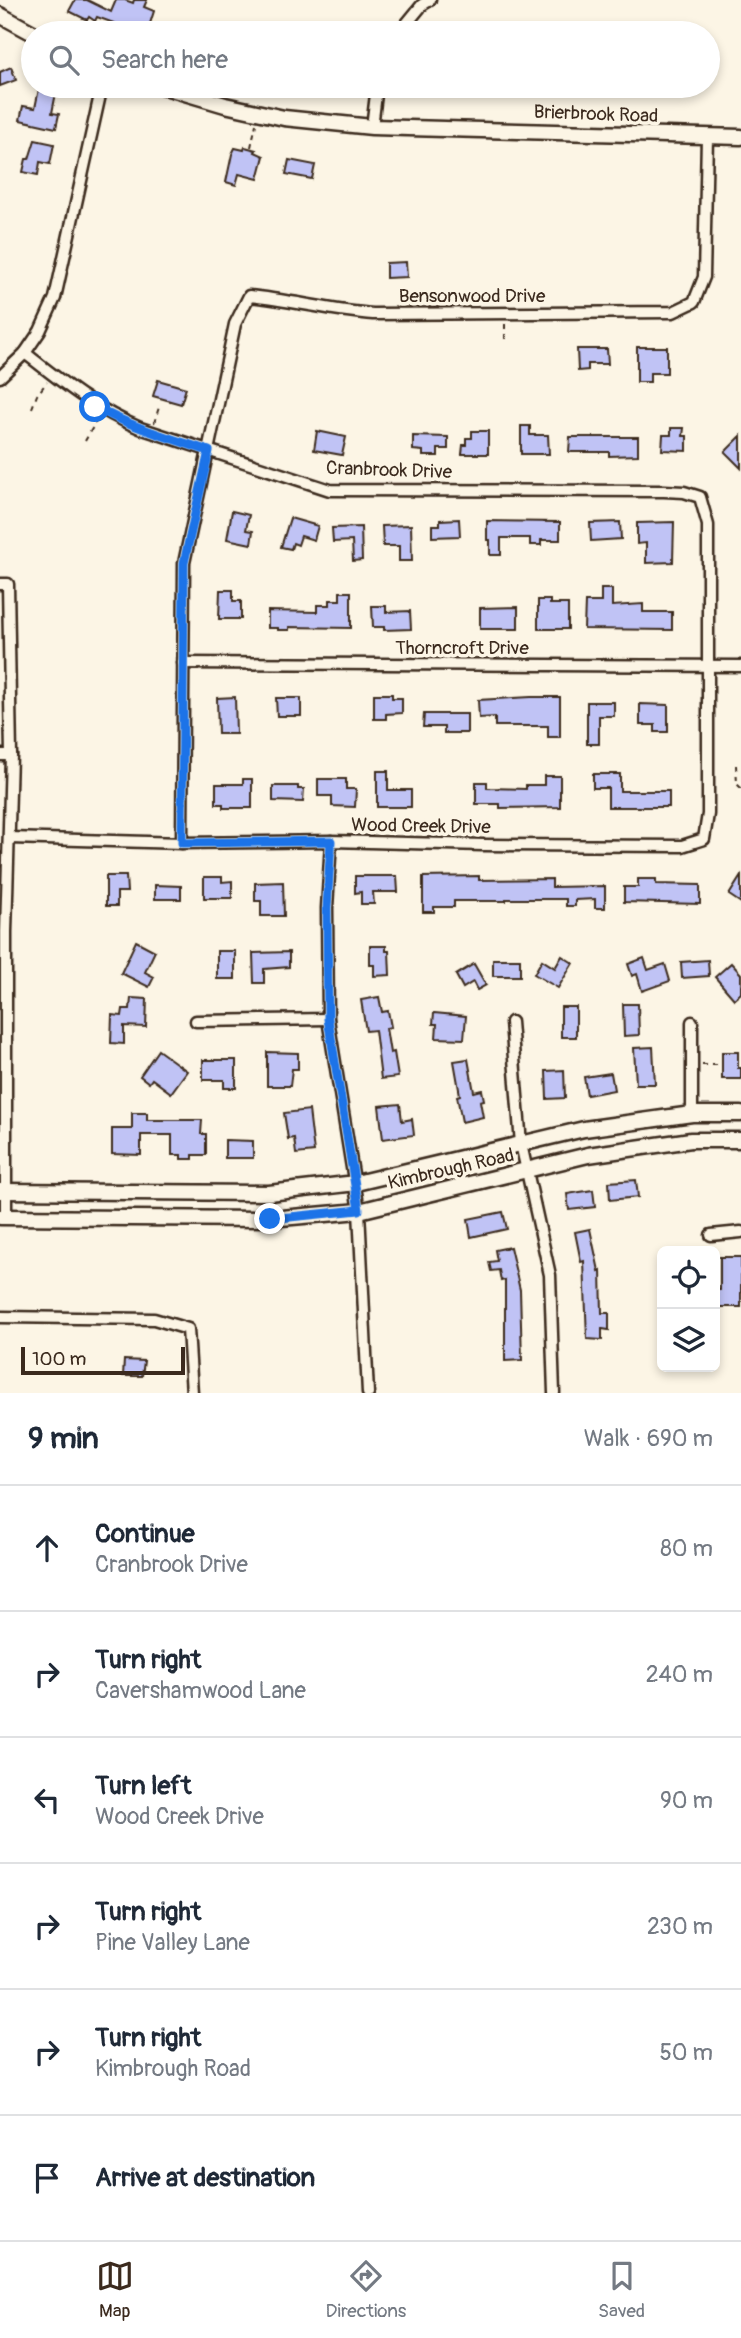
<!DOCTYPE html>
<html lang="en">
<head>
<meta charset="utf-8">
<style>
  :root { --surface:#fff; --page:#f6f6f7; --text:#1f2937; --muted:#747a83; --line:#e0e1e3; --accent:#3b2a1e }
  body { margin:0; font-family:Pangolin,sans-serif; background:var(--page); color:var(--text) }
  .controls { position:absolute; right:21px; bottom:21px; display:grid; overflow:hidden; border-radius:10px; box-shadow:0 4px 10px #0003 }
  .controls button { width:63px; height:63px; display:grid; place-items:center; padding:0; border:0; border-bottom:2px solid var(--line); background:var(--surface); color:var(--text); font:35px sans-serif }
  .scale { position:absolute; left:21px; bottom:18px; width:164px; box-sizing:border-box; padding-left:7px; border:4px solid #3b2a1e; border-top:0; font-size:19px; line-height:24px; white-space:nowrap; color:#3b2a1e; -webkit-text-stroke:5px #fcf5e5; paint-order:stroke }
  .stop { position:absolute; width:21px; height:21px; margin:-16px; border:5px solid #1a73e8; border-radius:50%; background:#fff }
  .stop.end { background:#1a73e8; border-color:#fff; box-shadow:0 2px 7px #0008 }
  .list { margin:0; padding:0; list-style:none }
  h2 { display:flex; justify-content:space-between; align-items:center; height:91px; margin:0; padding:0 28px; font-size:30px }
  h2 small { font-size:23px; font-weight:400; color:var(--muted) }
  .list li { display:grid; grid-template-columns:46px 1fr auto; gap:21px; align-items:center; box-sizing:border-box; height:126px; padding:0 28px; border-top:2px solid var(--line) }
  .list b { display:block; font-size:26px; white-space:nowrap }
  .list p { margin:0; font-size:23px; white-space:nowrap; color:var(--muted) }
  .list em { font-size:23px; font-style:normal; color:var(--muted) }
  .icon { flex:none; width:38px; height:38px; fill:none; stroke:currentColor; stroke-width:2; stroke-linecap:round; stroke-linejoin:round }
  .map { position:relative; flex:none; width:741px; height:1393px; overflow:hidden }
  .search { position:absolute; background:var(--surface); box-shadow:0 4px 10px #0003; left:21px; right:21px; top:21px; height:77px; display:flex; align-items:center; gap:18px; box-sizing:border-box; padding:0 24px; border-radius:38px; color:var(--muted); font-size:26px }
  .sheet { height:847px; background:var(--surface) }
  nav { display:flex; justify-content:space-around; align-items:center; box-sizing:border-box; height:98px; border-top:2px solid var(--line); background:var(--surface); font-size:19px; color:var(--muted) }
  nav a { display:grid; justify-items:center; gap:4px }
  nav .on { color:var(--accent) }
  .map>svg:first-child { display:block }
</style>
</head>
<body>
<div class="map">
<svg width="741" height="1393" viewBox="0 0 741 1393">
  <rect width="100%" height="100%" fill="#fcf5e5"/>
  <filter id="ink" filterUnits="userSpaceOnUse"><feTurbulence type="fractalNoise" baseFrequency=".0143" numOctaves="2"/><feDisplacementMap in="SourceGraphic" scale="14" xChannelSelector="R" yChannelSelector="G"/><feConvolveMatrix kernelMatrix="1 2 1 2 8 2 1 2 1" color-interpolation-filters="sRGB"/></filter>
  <g filter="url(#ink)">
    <g fill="#c0c3f5" stroke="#3b2a1e" stroke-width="2">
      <path d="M75 0H87L111 12 116 0H125L133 3 134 0H147L144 7 154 11 147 33H126L128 28 97 17 95 21 89 17 87 20 69 11Z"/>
      <path d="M11 67 16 80 0 86V72Z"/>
      <path d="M39 89 56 93 52 113 59 114 56 128 20 120 23 106 35 108Z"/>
      <path d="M35 140 54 144 50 164 40 162 38 175 23 172 26 159H29Z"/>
      <path d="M245 147 256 150 255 152 264 156 258 179 239 174 236 185 226 182 232 154 235 148 244 150Z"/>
      <path d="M289 160 315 165 312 179 286 174Z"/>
      <path d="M406 262 407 277 386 278V263Z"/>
      <path d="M637 347H667V373H650V382H637Z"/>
      <path d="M577 349H607L608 364H588V370L578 371Z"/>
      <path d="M158 380 186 388 181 404 153 396Z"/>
      <path d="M521 426H530V435H548L549 454H521Z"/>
      <path d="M671 428H684L683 436H687V451L662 450 663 435H671Z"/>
      <path d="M317 431 346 437 342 455 314 450Z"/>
      <path d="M472 431H488V454H462L463 445H466V438H472Z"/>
      <path d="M413 436 448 437V449H438V456H423V451L413 450Z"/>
      <path d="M741 436V468L725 452Z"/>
      <path d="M570 437H638V455L609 456V452H569Z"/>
      <path d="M232 511 249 515 246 530 253 531 251 544 227 539Z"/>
      <path d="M290 518 318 526 314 540 301 536 298 545 293 543 291 549 281 547Z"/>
      <path d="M459 519 460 536 432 537V525H440V520Z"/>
      <path d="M487 521 560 522V540H541V545H530V538H501V555H490V540H487Z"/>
      <path d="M620 522 621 539 591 541 590 523Z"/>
      <path d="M674 522 673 562 646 563V543L637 544V523Z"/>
      <path d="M411 525 412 561H399V546H383L382 526Z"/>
      <path d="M361 527 362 560 353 561 352 541 333 542 332 528Z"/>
      <path d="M601 589H612V606L643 604V612H672V630L584 629 585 602H601Z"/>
      <path d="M220 590H233V601H241V619H219Z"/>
      <path d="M340 592H351V628L289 627V630H278V628H268V611L317 612V605H330V600H340Z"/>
      <path d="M538 600H550V604H568V629H538Z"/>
      <path d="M372 606H386V612L410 611 411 629 384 630V627H373Z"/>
      <path d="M518 607V629H480V608Z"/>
      <path d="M374 694H392V698H402V713L386 714V719H374Z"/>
      <path d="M235 697 236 734H218L217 698Z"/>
      <path d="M531 697H560V737H548V726H495V717L479 718 478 700Z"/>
      <path d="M276 698H301V716H277Z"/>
      <path d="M587 702H614V716H599V744H587Z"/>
      <path d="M640 704 668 705V732H655V725H640Z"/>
      <path d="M424 714H467V733H444V727H423Z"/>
      <path d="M377 771H388V790H411V807H377Z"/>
      <path d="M593 774H620V791H669V807H608V788H593Z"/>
      <path d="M544 776H560V807L500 808V804H476V782H487V788L526 789V785H544Z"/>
      <path d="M243 779H252V808H223V804H216V784H243Z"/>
      <path d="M318 779H346V789H356L355 807 332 806V796H318Z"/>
      <path d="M273 786H298V789H304L303 802 273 801Z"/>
      <path d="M106 876H126L127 892H117V906H106Z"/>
      <path d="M355 876H397L398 892H373L374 904H361V892L355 893Z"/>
      <path d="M479 876V880L552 879V887L605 886V908H595V899L575 900V906H566V899H506V901H454V907H434V912H423V877Z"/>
      <path d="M741 876V903L729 895Z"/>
      <path d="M204 877H222V882L232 881V898H204Z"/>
      <path d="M638 879H656V884L700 885V904L624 902V887H638Z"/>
      <path d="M283 882 284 916H261V901H255V883Z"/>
      <path d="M155 885 181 886V899H155Z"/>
      <path d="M136 941 155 951 145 972 154 977 149 987 121 973Z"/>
      <path d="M370 946H386V951H389L390 975 374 976V965H370Z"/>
      <rect x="217" y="951" width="18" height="28"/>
      <path d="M289 952V967L264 969V983H254L253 953Z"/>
      <path d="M562 956 573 963 558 988 534 974 542 960 555 968Z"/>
      <path d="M644 958 648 970 665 964 670 981 642 991 637 974 632 976 628 964Z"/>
      <rect x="493" y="959" width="27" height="17"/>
      <path d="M708 960 709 976 682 978 681 962Z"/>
      <path d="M731 963 741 974V993L734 999 715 977Z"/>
      <path d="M474 964 486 985 477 990 473 982 463 988 456 975Z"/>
      <path d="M379 997 382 1012 388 1011 391 1027 386 1028 390 1053 394 1052 398 1077 381 1079 375 1030 366 1031 361 1000Z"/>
      <path d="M131 998 147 999 146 1027 124 1026V1044L111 1043 112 1015 122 1016 123 1009H130Z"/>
      <path d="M623 1004H638L639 1035 624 1036Z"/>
      <rect x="561" y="1007" width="15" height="30"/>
      <path d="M434 1013 466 1016 464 1039 436 1038 437 1024H433Z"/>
      <path d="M653 1047 655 1084H636L634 1048Z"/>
      <path d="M158 1050 187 1071 171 1093 152 1079 149 1083 140 1076Z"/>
      <path d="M267 1052 298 1053V1069H292L290 1086H267Z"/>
      <path d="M722 1052H738V1068H741V1079H722Z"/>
      <path d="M468 1059 474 1092 482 1090 484 1100 480 1101 483 1117 462 1122 457 1096 460 1095 454 1061Z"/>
      <path d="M203 1060H236V1088H224V1080H203Z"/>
      <path d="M564 1070 565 1098 547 1099 546 1071Z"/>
      <path d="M611 1073 614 1090 587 1095 584 1077Z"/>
      <path d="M400 1104 402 1121 412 1119 414 1135 383 1139 379 1106Z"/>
      <path d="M309 1110 314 1152 296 1154 294 1138 288 1139 284 1113Z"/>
      <path d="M132 1113H147V1120H202L201 1134H206V1155H193V1159H181V1155H172V1135H141V1155L112 1154V1129H132Z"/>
      <path d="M225 1140 253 1141V1158H225Z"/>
      <path d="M636 1180 638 1197 610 1200 609 1182Z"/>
      <path d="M593 1190 595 1207 569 1210 567 1194Z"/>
      <path d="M503 1212 507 1229 471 1237 468 1219Z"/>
      <path d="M590 1229 599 1271 601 1270 602 1313H609V1330L602 1329V1340L587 1339 584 1261 581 1262 575 1232Z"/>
      <path d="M510 1247 520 1290 522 1360 505 1361V1280L501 1281 499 1270 491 1271 489 1262 497 1261 495 1250Z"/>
      <path d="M720 1257H741V1307H716V1290H720Z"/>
      <path d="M124 1360 144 1361 142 1376H123Z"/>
    </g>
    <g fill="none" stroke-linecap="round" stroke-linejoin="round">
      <g stroke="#3b2a1e" stroke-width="15">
        <g id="street">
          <path d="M399 33 422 5 430 0"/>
          <path d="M372 127 377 86"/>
          <path d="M0 377 25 353 40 331 55 298 102 86"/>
          <path d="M0 584H8L11 755 6 932V1217"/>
          <path d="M183 663 741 666"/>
          <path d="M0 755H11"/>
          <path d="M10 838 182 843 331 841 483 845 682 846 704 839 708 814V525L700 497 684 492 664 491 330 490 140 428C96 410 62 382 25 353"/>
          <path d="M331 841 327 908 328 1019 359 1211 368 1393"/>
          <path d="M182 843 184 563 235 324 249 296C291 300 331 311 373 314L673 312 694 302 704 277 707 137"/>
          <path d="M196 1021 328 1019"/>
          <path d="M511 1022 521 1144 550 1275 554 1393"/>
          <path d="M692 1114V1022"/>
          <path d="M711 1235 741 1232"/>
          <path d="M0 1317 154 1319 188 1329 192 1393"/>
        </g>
      </g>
      <g stroke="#3b2a1e" stroke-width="19">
        <g id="secondary">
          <path d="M0 15 33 33"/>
          <path d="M161 86 225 105 284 118 372 127 741 137"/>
          <path d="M0 1191 269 1193 356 1183 584 1129 692 1114H741"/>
          <path d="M0 1217 270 1219 359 1211 588 1155 691 1140H741"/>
        </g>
      </g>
      <g stroke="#3b2a1e" stroke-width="2" stroke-dasharray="5 5" stroke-linecap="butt">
        <path d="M251 147 256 124"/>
        <path d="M505 324V344"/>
        <path d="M32 408 37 395 47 382"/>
        <path d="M154 423 160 404"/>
        <path d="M85 441 98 418"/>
        <path d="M736 765 737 784 741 788"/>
        <path d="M702 1065H722"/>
      </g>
      <use href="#street" stroke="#fcf5e5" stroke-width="10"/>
      <use href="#secondary" stroke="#fcf5e5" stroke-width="14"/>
    </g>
  </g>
  <g fill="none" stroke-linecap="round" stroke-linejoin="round" filter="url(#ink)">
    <path stroke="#1a73e8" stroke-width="9" d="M95 407C131 427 170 438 209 451L184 563 182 843 331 841 327 908 328 1019 359 1210 270 1219"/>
  </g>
  <g text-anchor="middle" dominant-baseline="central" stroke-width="7" stroke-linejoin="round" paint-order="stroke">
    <g font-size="19" fill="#3b2a1e" stroke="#fcf5e5">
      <text transform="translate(596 114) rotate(2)">Brierbrook Road</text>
      <text x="472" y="296">Bensonwood Drive</text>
      <text transform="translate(389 470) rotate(2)">Cranbrook Drive</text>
      <text x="462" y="648">Thorncroft Drive</text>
      <text transform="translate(421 826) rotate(1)">Wood Creek Drive</text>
      <text transform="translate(451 1169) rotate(-13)">Kimbrough Road</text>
    </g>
  </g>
</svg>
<div class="controls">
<button><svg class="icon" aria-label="locate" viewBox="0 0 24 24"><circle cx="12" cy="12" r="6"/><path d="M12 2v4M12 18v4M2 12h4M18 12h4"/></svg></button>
<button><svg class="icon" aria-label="layers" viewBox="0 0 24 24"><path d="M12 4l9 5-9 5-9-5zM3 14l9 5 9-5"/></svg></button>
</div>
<div class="scale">100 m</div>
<div class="stop" style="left:95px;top:407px"></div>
<div class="stop end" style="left:270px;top:1219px"></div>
<div class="search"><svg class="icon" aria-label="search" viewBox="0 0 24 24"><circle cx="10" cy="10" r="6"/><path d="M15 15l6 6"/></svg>Search here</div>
</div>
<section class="sheet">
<h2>9 min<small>Walk · 690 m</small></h2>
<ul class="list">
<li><svg class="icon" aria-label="ahead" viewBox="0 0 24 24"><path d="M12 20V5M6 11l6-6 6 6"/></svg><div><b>Continue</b><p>Cranbrook Drive</p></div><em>80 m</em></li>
<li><svg class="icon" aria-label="right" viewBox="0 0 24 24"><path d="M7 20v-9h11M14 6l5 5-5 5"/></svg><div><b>Turn right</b><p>Cavershamwood Lane</p></div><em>240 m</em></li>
<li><svg class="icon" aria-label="left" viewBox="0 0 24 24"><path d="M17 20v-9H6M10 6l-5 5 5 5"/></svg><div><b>Turn left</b><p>Wood Creek Drive</p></div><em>90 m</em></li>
<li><svg class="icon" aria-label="right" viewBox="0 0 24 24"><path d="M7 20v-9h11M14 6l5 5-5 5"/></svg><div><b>Turn right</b><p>Pine Valley Lane</p></div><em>230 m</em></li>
<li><svg class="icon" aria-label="right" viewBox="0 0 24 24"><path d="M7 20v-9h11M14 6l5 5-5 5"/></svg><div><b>Turn right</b><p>Kimbrough Road</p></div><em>50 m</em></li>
<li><svg class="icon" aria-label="arrive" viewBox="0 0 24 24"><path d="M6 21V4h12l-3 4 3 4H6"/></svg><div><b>Arrive at destination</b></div></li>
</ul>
</section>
<nav>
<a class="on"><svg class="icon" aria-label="map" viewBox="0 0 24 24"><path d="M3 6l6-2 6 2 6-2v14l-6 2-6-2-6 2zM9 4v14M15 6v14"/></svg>Map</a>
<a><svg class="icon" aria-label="directions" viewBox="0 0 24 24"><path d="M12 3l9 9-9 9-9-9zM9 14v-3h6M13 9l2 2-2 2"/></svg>Directions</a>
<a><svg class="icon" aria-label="saved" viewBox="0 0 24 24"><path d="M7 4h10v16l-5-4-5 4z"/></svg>Saved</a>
</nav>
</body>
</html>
